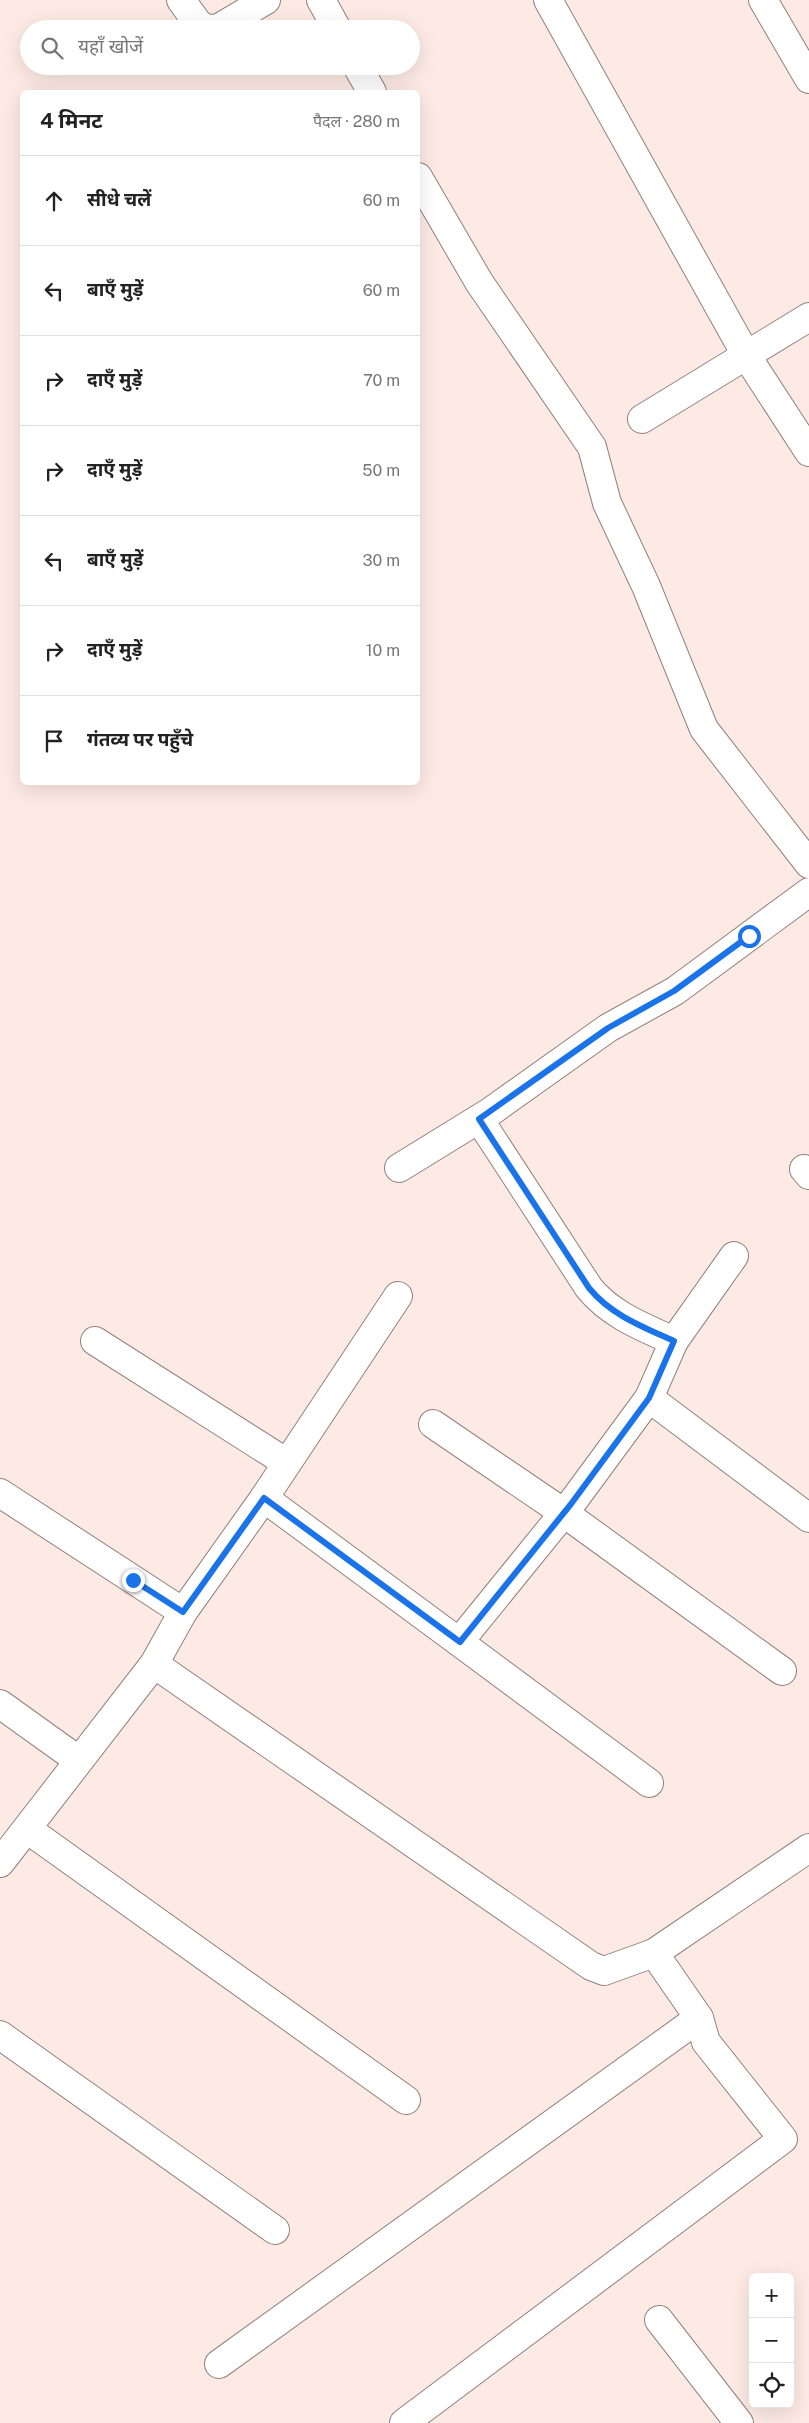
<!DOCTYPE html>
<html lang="hi">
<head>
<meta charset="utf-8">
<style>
  :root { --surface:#fff; --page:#f2f2f2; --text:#222; --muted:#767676; --line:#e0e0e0 }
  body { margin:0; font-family:"Public Sans","Noto Sans Devanagari",sans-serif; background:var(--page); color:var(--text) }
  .controls { position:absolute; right:15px; bottom:15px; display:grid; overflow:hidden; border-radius:8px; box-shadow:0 5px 20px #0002 }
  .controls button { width:45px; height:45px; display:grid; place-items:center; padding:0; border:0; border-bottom:1px solid var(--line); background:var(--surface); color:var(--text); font:25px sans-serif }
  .stop { position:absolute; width:15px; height:15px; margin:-11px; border:4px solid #1a73e8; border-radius:50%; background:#fff }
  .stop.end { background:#1a73e8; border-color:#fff; box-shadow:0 1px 5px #0008 }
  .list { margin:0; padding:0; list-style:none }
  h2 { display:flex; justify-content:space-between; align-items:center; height:65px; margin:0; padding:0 20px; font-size:21px }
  h2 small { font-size:16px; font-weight:400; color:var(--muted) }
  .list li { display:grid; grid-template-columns:32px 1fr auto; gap:15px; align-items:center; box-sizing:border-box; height:90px; padding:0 20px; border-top:1px solid var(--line) }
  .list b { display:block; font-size:19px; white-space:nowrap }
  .list em { font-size:16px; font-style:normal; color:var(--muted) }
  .icon { flex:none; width:28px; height:28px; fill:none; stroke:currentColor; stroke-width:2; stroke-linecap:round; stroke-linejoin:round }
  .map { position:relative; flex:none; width:809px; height:2423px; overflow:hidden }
  .search { position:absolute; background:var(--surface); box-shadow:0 5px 20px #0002; left:20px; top:20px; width:400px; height:55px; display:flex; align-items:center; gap:12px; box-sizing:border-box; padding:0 18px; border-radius:28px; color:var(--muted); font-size:19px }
  .panel { position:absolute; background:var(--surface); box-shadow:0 5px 20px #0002; left:20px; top:90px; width:400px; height:695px; border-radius:8px }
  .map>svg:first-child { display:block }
</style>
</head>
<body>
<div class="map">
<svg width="809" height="2423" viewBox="0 0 809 2423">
  <rect width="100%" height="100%" fill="#fdeae4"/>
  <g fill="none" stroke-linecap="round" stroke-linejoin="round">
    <g stroke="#91817b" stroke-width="30">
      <g id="street">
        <path d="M181 0 197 22 205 29"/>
        <path d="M321 0 337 29"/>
        <path d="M548 0 746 355 809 452"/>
        <path d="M763 0 809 79"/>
        <path d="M211 29 219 28 266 0"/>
        <path d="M357 66 372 92"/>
        <path d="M418 177 479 282 592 447 607 503 646 586 704 729 809 864"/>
        <path d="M642 419 809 317"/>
        <path d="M479 1119 589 1288C611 1315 643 1327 674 1341L649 1398"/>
        <path d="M399 1168 490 1112 608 1028 675 991 809 892"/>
        <path d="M804 1169 809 1175"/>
        <path d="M95 1341 287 1463"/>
        <path d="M674 1341 734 1256"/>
        <path d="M433 1424 564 1513 782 1671"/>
        <path d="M0 1493 183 1612"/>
        <path d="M264 1498 398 1296"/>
        <path d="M459 1642 649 1783"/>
        <path d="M154 1664 591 1966 604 1971 654 1953 809 1848"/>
        <path d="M0 1704 78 1760"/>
        <path d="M27 1829 406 2100"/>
        <path d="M0 1863 154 1664 183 1612 264 1498 459 1642 571 1504 649 1398 809 1518"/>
        <path d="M0 2035 275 2230"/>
        <path d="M659 2320 739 2423"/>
        <path d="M219 2364 699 2018"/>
        <path d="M404 2423 783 2139 706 2042 699 2018 654 1953"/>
      </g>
    </g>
    <use href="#street" stroke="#fff" stroke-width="28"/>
  </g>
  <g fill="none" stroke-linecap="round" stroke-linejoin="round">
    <path stroke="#1a73e8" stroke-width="6" d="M133 1580 183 1612 264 1498 460 1642 571 1504 649 1398 674 1341C643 1327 611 1315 589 1288L479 1119 608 1028 674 991 749 936"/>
  </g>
</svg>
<div class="controls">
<button>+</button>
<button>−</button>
<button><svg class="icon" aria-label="locate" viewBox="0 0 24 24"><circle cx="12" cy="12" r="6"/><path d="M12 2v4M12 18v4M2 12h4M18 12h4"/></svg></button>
</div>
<div class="stop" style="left:749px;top:936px"></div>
<div class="stop end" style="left:133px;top:1580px"></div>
<div class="search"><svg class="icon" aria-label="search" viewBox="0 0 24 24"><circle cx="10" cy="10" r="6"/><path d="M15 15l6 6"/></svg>यहाँ खोजें</div>
<section class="panel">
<h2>4 मिनट<small>पैदल · 280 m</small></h2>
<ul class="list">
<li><svg class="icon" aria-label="ahead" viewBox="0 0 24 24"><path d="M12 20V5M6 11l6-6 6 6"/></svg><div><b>सीधे चलें</b></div><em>60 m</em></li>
<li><svg class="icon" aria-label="left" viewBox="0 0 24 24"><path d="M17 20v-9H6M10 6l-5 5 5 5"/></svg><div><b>बाएँ मुड़ें</b></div><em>60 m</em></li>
<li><svg class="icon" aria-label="right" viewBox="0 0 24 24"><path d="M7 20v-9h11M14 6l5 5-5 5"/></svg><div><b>दाएँ मुड़ें</b></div><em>70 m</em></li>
<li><svg class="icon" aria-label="right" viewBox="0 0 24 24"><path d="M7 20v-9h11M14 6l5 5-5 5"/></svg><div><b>दाएँ मुड़ें</b></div><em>50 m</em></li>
<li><svg class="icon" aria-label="left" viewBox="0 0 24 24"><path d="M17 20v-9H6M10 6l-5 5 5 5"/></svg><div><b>बाएँ मुड़ें</b></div><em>30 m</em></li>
<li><svg class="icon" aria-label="right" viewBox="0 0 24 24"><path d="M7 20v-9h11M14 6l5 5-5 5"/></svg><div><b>दाएँ मुड़ें</b></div><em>10 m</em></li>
<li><svg class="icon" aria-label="arrive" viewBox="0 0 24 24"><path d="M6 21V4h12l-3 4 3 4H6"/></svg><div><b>गंतव्य पर पहुँचे</b></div></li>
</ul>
</section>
</div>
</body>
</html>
